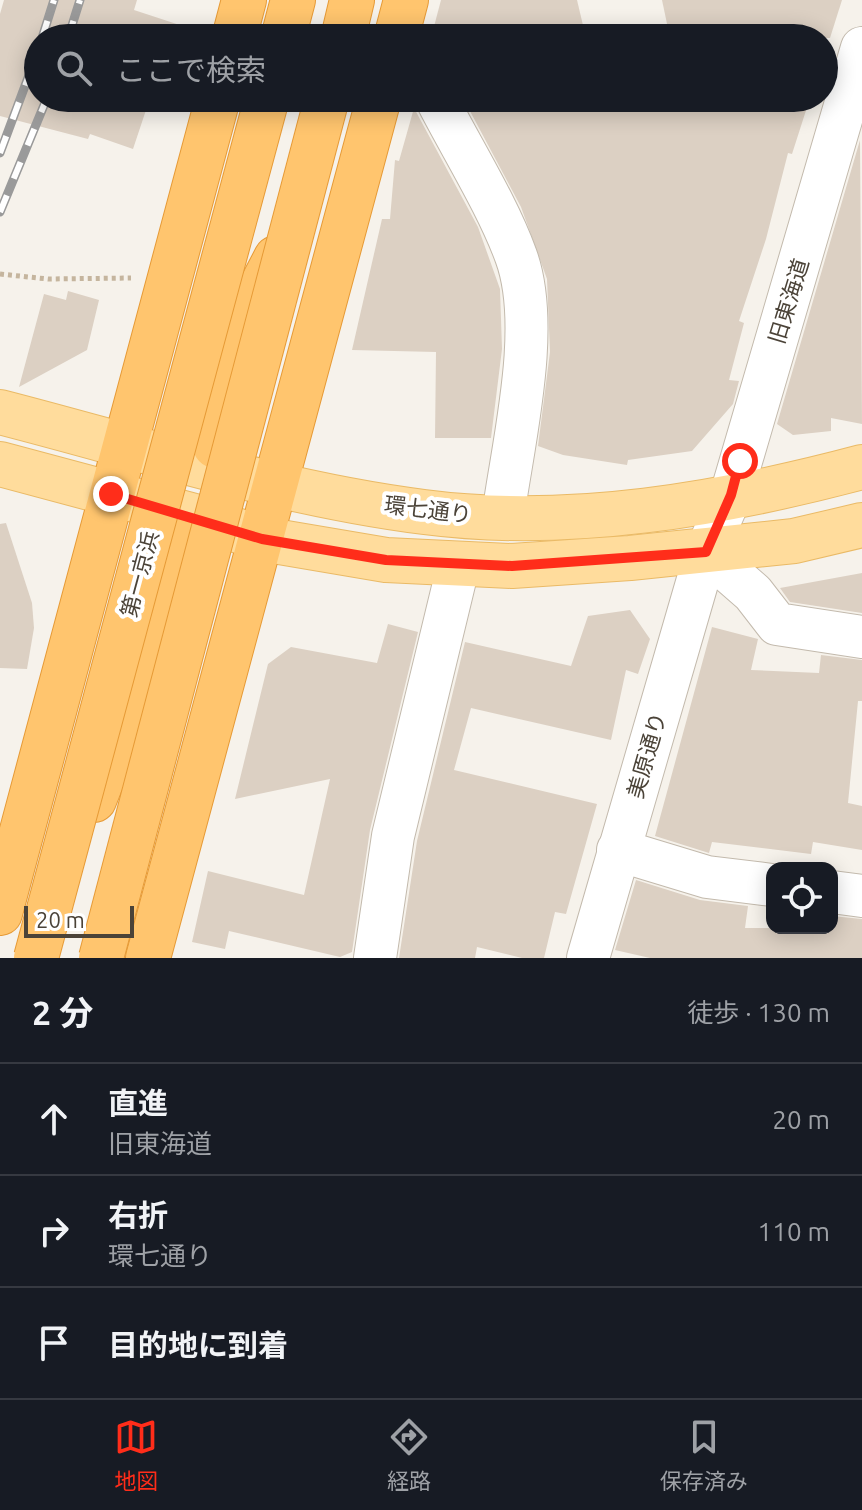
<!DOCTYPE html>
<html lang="ja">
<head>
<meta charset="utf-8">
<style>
  :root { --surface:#171b24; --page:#242831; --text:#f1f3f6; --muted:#9ea1a6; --line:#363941; --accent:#ff2d1a }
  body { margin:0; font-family:Ubuntu,"Noto Sans JP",sans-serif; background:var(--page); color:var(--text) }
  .controls { position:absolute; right:24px; bottom:24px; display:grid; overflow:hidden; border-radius:16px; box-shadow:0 4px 20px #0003 }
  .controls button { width:72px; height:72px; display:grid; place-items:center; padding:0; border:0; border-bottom:2px solid var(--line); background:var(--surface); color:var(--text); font:40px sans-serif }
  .scale { position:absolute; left:24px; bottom:20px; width:110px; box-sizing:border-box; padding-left:8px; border:4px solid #4b4338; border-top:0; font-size:22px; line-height:28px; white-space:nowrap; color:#4b4338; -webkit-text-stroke:6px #fff; paint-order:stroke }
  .stop { position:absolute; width:24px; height:24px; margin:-18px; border:6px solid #ff2d1a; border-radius:50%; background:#fff }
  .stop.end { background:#ff2d1a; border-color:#fff; box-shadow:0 2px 8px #0008 }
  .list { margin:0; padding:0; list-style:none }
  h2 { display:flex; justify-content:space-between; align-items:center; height:104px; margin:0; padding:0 32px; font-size:34px }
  h2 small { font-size:26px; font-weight:400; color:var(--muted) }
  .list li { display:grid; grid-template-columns:52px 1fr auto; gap:24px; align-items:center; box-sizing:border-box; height:112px; padding:0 32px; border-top:2px solid var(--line) }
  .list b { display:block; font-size:30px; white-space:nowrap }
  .list p { margin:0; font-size:26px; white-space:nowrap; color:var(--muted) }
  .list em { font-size:26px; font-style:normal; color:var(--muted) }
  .icon { flex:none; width:44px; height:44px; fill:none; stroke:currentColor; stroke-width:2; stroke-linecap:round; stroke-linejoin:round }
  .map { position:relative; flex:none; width:862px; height:958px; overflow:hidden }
  .search { position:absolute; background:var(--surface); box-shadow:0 4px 20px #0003; left:24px; right:24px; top:24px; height:88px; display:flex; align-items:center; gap:20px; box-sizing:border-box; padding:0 28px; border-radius:44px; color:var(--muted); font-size:30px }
  .sheet { height:440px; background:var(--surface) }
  nav { display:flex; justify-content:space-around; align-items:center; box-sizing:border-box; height:112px; border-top:2px solid var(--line); background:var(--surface); font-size:22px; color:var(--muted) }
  nav a { display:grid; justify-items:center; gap:4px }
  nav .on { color:var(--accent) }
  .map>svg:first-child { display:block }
</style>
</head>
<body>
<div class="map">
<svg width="862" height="958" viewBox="0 0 862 958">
  <rect width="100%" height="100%" fill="#f6f2eb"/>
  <g fill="#dcd0c3">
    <path d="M4 0H137L134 10 201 32 200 38H38V98H150L133 149 90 134 88 139 0 116V14Z"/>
    <path d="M441 0H577L586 38H431Z"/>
    <path d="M662 0H842L830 38H670Z"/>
    <path d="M463 98H810L792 154 788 153 766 239 739 321 744 323 729 380 739 381 733 404 692 451 628 460 627 465 563 455 538 446 550 352 547 279 521 207Z"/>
    <path d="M414 108 478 227 500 289 502 349 491 438H435L436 352 352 350 382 219H390L395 160 399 161Z"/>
    <path d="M860 140 862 424 831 418V431L793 435 777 424Z"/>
    <path d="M68 291 99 300 87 350 19 387 44 294 66 300Z"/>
    <path d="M6 523 32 603 34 628 27 669 0 668V524Z"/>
    <path d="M862 573V613L790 602 780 588Z"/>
    <path d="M630 610 650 639 638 674 626 670 611 740 471 708 454 770 597 804 566 914 555 912 544 958H522L477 947 475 958H399L417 841 465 642 571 666 588 616Z"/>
    <path d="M388 624 418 632 370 830 352 952 340 957 229 931 225 949 192 942 208 871 304 895 330 779 235 799 268 664 291 647 377 663Z"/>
    <path d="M712 627 758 639 751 670 819 673 821 655 862 660V701H858L848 803 862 806V850L813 842 811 854 712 842 709 853 655 836Z"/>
    <path d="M636 880 700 900 748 906 745 928H832V916L862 919V958H650L615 950Z"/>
  </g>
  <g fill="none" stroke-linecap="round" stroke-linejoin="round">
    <g stroke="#c3baad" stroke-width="44">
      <g id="street">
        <path d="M436 98C461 147 498 206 516 256 542 327 513 442 503 516"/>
        <path d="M706 552 753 593 777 624 862 637"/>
        <path d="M618 850 707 877 772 885"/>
        <path d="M832 892 862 896"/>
        <path d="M375 958 393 836 459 563"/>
        <path d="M588 958 706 552 731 495 862 48"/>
      </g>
    </g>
    <g stroke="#eaba66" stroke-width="46">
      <g id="primary">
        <path d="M0 412C140 448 281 494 424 512 569 531 723 504 862 467"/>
        <path d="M0 464 198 517 262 539 386 560 512 566 630 558 794 541 862 525"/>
      </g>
    </g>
    <g stroke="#e69a36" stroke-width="46">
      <g id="highway">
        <path d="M234 38 244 0"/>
        <path d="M283 38 293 0"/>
        <path d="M343 38 352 0"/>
        <path d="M396 38 406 0"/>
        <path d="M215 446 242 323 276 258"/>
        <path d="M94 800 122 730 172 532"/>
        <path d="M0 913 218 98"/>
        <path d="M148 958 379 98"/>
      </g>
    </g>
    <path stroke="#c5b59e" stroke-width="5" stroke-dasharray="4 4" stroke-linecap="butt" d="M0 274 48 279 131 278"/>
    <use href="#street" stroke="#fff" stroke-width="42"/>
    <use href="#primary" stroke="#ffdc9c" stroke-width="44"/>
    <use href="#highway" stroke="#ffc56e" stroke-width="44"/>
    <g stroke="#9a9a9a" stroke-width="9">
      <g id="rail">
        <path d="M42 38 54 0"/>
        <path d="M68 38 80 0"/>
        <path d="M0 153 38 51"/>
        <path d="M0 212 47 98"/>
      </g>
    </g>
    <use href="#rail" stroke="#fff" stroke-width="6" stroke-dasharray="18" stroke-linecap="butt"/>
    <g stroke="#e69a36" stroke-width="46" stroke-linecap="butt">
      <g id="highway-bridge">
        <path d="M36 958 267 98"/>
        <path d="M101 958 327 98"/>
      </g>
    </g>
    <use href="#highway-bridge" stroke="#ffc56e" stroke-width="44"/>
  </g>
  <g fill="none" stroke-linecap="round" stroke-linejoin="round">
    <path stroke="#ff2d1a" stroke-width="10" d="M111 494 262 539 386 560 512 566 706 552 731 495 740 461"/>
  </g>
  <g text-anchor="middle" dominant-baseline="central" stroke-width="8" stroke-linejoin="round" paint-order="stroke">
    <g font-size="22" fill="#4b4338" stroke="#fff">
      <text transform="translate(788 301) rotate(-73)">旧東海道</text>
      <text transform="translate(428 509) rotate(7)">環七通り</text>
      <text transform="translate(139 574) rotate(-75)">第一京浜</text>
      <text transform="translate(646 755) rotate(-74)">美原通り</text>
    </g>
  </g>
</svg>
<div class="controls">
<button><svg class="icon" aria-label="locate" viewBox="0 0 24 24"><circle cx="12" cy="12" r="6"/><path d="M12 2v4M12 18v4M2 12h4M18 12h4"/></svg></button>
</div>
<div class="scale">20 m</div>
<div class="stop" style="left:740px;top:461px"></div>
<div class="stop end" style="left:111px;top:494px"></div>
<div class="search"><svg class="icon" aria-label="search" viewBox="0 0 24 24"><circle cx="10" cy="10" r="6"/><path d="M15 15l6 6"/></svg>ここで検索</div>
</div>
<section class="sheet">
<h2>2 分<small>徒歩 · 130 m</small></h2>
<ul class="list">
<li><svg class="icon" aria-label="ahead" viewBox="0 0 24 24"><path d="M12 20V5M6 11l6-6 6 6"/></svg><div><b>直進</b><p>旧東海道</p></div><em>20 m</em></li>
<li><svg class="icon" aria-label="right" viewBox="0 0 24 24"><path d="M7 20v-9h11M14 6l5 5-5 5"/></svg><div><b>右折</b><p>環七通り</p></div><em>110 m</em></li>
<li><svg class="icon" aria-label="arrive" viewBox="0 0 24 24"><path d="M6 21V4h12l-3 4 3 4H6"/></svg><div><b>目的地に到着</b></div></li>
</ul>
</section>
<nav>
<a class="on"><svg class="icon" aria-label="map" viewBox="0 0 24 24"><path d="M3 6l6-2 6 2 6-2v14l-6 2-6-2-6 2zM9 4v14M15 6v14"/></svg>地図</a>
<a><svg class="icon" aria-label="directions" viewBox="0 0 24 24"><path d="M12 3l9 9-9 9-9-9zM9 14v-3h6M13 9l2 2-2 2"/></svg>経路</a>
<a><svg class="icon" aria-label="saved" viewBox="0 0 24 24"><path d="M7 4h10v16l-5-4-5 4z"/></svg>保存済み</a>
</nav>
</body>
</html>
